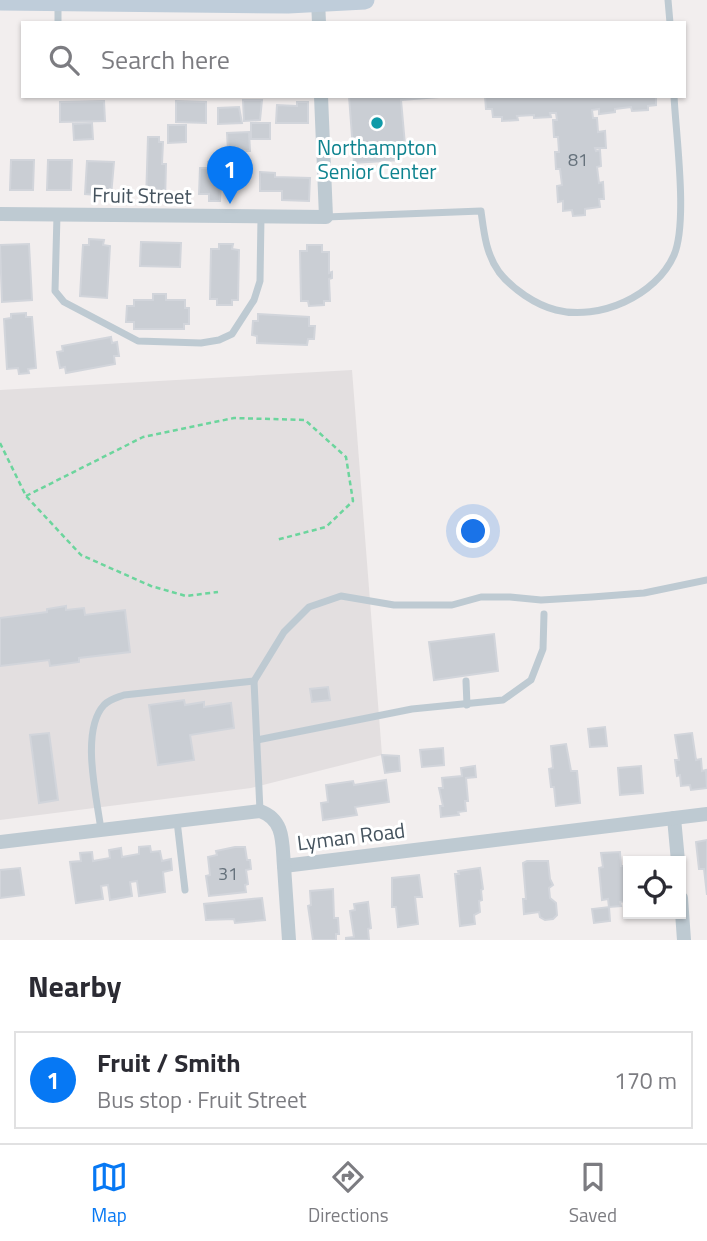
<!DOCTYPE html>
<html lang="en">
<head>
<meta charset="utf-8">
<style>
  :root { --surface:#fff; --page:#f2f2f3; --text:#2b2b33; --muted:#7c7c81; --line:#e1e1e2; --accent:#0678f4 }
  body { margin:0; font-family:"Titillium Web",sans-serif; background:var(--page); color:var(--text) }
  .controls { position:absolute; right:21px; bottom:21px; display:grid; overflow:hidden; border-radius:0px; box-shadow:0 2px 5px #0004 }
  .controls button { width:63px; height:63px; display:grid; place-items:center; padding:0; border:0; border-bottom:2px solid var(--line); background:var(--surface); color:var(--text); font:35px sans-serif }
  .you { position:absolute; left:474px; top:532px; width:24px; height:24px; margin:-18px; border:5px solid #fff; border-radius:50%; background:#1a73e8; box-shadow:0 0 0 10px #1a73e833 }
  .badge { display:grid; place-items:center; width:46px; height:46px; border-radius:50%; background:var(--accent); color:#fff; font-size:23px; font-weight:700 }
  .pin { position:absolute; translate:-50% -58px; filter:drop-shadow(0 2px 4px #0008) }
  .pin::after { content:''; position:absolute; top:37px; width:24px; height:21px; background:inherit; clip-path:polygon(0 0,100% 0,50% 100%) }
  .list { margin:0; padding:0; list-style:none }
  h2 { display:flex; justify-content:space-between; align-items:center; height:91px; margin:0; padding:0 28px; font-size:30px }
  h2 small { font-size:23px; font-weight:400; color:var(--muted) }
  .list li { display:grid; grid-template-columns:46px 1fr auto; gap:21px; align-items:center; box-sizing:border-box; height:98px; margin:0 14px 14px; padding:0 14px; border:2px solid var(--line); border-radius:0px }
  .list b { display:block; font-size:26px; white-space:nowrap }
  .list p { margin:0; font-size:23px; white-space:nowrap; color:var(--muted) }
  .list em { font-size:23px; font-style:normal; color:var(--muted) }
  .icon { flex:none; width:38px; height:38px; fill:none; stroke:currentColor; stroke-width:2; stroke-linecap:round; stroke-linejoin:round }
  .map { position:relative; flex:none; width:707px; height:940px; overflow:hidden }
  .search { position:absolute; background:var(--surface); box-shadow:0 2px 5px #0004; left:21px; right:21px; top:21px; height:77px; display:flex; align-items:center; gap:18px; box-sizing:border-box; padding:0 24px; border-radius:0px; color:var(--muted); font-size:26px }
  .sheet { height:203px; background:var(--surface) }
  nav { display:flex; justify-content:space-around; align-items:center; box-sizing:border-box; height:98px; border-top:2px solid var(--line); background:var(--surface); font-size:19px; color:var(--muted) }
  nav a { display:grid; justify-items:center; gap:4px }
  nav .on { color:var(--accent) }
  .map>svg:first-child { display:block }
</style>
</head>
<body>
<div class="map">
<svg width="707" height="940" viewBox="0 0 707 940">
  <rect width="100%" height="100%" fill="#f2eeee"/>
  <path fill="#e3dfe0" d="M352 370 382 755 251 788 0 820V390Z"/>
  <g fill="#caced4" stroke="#d2d5db" stroke-width="2">
    <path d="M349 96H452L401 100 405 145 398 146 399 160 354 163Z"/>
    <path d="M485 96H659L656 97V105L648 106V110L632 111 631 107 615 109V112L599 114V109L592 110 593 118H597L598 132 605 131 606 148H595L596 151 600 150 601 166 597 167 599 183 603 182 604 199H599L600 207 585 209V215L573 216 572 210 563 211V201L558 202 557 186 562 185 560 169H556L555 152H559L558 137H554L553 120H557L556 113H550L551 117 534 118V115L517 116 518 120 502 121V117H493L492 109H486Z"/>
    <path d="M243 100H262L260 120 244 121Z"/>
    <path d="M104 101 105 121 60 122V102Z"/>
    <path d="M176 101 206 102V123L176 122Z"/>
    <path d="M297 102H308V123H276L277 105 297 106Z"/>
    <path d="M239 107 242 123 218 124V108Z"/>
    <path d="M92 123 93 139 74 140 73 124Z"/>
    <rect x="251" y="123" width="19" height="16"/>
    <path d="M168 125H186V142L168 143Z"/>
    <path d="M249 132 250 151H228L227 133Z"/>
    <path d="M148 137H159V142H163L162 164H166L165 202 146 201Z"/>
    <path d="M11 160H34L33 190H10Z"/>
    <path d="M48 160H72L71 190H47Z"/>
    <path d="M87 161 114 162 111 196 85 194Z"/>
    <path d="M208 162 222 163 220 201H209V194H199L200 168H208Z"/>
    <path d="M260 172 275 173V177L310 178 309 201 282 200V191H260Z"/>
    <path d="M89 239 104 240 103 245 110 246 107 298 80 296 83 245H89Z"/>
    <path d="M141 242 181 243 180 267 140 266Z"/>
    <path d="M29 244 32 300 2 302 0 245Z"/>
    <path d="M219 244H233L232 249 239 250 238 300H232V305H217V299H210L211 249H219Z"/>
    <path d="M307 245H322V252H329V273L332 272V278L329 279 330 301H324V305L309 306 308 301H301L300 251H307Z"/>
    <path d="M153 294H166V300H185V308H189V324H184V329H134V322H126L127 306H134V300H153Z"/>
    <path d="M26 313V317H32L36 368 28 369 29 373 19 374 18 368 7 369 4 319 11 318V314Z"/>
    <path d="M258 314 309 317V326H315L314 339H308L307 345 257 343V336L252 335 253 321H258Z"/>
    <path d="M111 337 112 343 117 342 119 356H114L115 364 66 373 65 367 60 368 57 352 63 351 62 346Z"/>
    <path d="M66 606V610L84 608 85 615 125 610 130 652 79 658V662L50 666 49 660 0 666V618L47 612V609Z"/>
    <path d="M494 634 498 671 434 680 429 642Z"/>
    <path d="M328 687 330 700 312 702 310 689Z"/>
    <path d="M184 700 185 705 204 702V707L231 703 234 728 190 735 194 760 158 765 149 705Z"/>
    <path d="M605 727 607 746 590 747 588 729Z"/>
    <path d="M49 733 58 800 39 803 30 735Z"/>
    <path d="M692 733 696 760 701 759 702 771 706 770 707 788 691 790 690 785 681 786 680 775 677 776 675 760H679L675 735Z"/>
    <path d="M566 744 571 771H577L580 803 556 806 554 787H551L549 769 553 768 551 746Z"/>
    <path d="M443 748 444 765 422 767 420 750Z"/>
    <path d="M382 755 399 756 400 771 385 773Z"/>
    <path d="M475 766 476 777 466 778 468 801H465L466 811 458 812 459 815 441 817 440 806H443L439 788H443L442 778 462 776 461 768Z"/>
    <path d="M641 766 643 793 620 795 618 768Z"/>
    <path d="M386 780 389 802 355 807 357 815 323 820 321 803 328 802 326 785 353 781 354 785Z"/>
    <path d="M707 840V895L704 869H699L696 842Z"/>
    <path d="M150 846 151 852 160 851 162 861 171 859 172 870 163 872 165 892 139 896 137 881 130 882 132 896 110 900 108 885 101 886 103 899 76 903 70 862 81 861 80 853 92 852 93 861 110 858 109 850 121 848 122 857 139 854V847Z"/>
    <path d="M235 847H245L247 860H250L251 869 246 870 248 884 245 885 246 892 209 896 206 876 210 875 208 857 217 855 216 851Z"/>
    <path d="M620 852 621 866H628V897H626V901L620 902 621 906 609 907 608 899 602 900 599 868 603 867 601 853Z"/>
    <path d="M527 861H548L550 879 553 885 549 888 550 898 556 903 557 915 553 919 545 920 540 917 539 912 524 914 523 899H526L523 863Z"/>
    <path d="M20 868 24 895 0 898V870Z"/>
    <path d="M480 868 483 889 481 890 482 900 479 901 480 912 474 915 475 924 460 926 455 874H459L458 871Z"/>
    <path d="M419 875 422 897H415L418 924 398 927 396 907H392V878Z"/>
    <path d="M333 889 334 918H338L339 934H336V940H313L308 906 311 905 310 891Z"/>
    <path d="M262 898 265 920 235 923 234 919 206 920 204 904Z"/>
    <path d="M368 902 371 928 368 929 369 940H346V938L354 937 350 911 355 910 354 904Z"/>
    <path d="M609 907 610 921 594 923 592 909Z"/>
  </g>
  <g fill="none" stroke-linecap="round" stroke-linejoin="round">
    <g stroke="#6cd59d" stroke-width="2.5" stroke-dasharray="5 3.5" stroke-linecap="butt">
      <path d="M0 443 26 496 81 555 151 586 186 596 218 592"/>
      <path d="M26 496 143 437 234 418 305 420 346 457 353 501 326 527 276 540"/>
    </g>
    <g stroke="#becad2" stroke-width="7">
      <path d="M668 0 670 23"/>
      <path d="M58 2V23"/>
      <path d="M57 215 55 291 64 302 138 341 201 343 219 340 232 334 254 300 260 281 261 217"/>
      <path d="M326 217 481 211C484 233 486 254 499 272 512 289 536 305 556 310 599 321 656 296 674 255 688 222 676 136 674 96"/>
      <path d="M466 681 467 705"/>
      <path d="M257 740 412 709 503 700 531 680 543 649 544 614"/>
      <path d="M260 811 254 681 284 632 309 607 341 596 394 605H452L481 597H510L541 600 592 597 644 593 707 580"/>
      <path d="M177 821 185 890"/>
      <path d="M101 830C97 798 80 731 104 705 110 699 116 698 124 695L254 681"/>
    </g>
    <g stroke="#becad2" stroke-width="14">
      <path d="M318 0 319 23"/>
      <path d="M0 214 326 217 321 96"/>
      <path d="M674 818 678 861"/>
      <path d="M0 842 260 811C285 820 282 843 284 866L707 814"/>
      <path d="M284 866 289 940"/>
      <path d="M681 898 684 940"/>
    </g>
    <path stroke="#bfcdda" stroke-width="19" d="M0 1 288 4 365 0"/>
  </g>
  <circle fill="#0f9aa8" stroke="#fff" stroke-width="2.5" cx="377" cy="123" r="7"/>
  <g text-anchor="middle" dominant-baseline="central" stroke-width="6" stroke-linejoin="round" paint-order="stroke">
    <g font-size="18" fill="#66727c">
      <text x="578" y="159">81</text>
      <text x="228" y="873">31</text>
    </g>
    <g font-size="21" fill="#0d838f" stroke="#fff">
      <text x="377" y="147">Northampton<tspan x="377" dy="24">Senior Center</tspan></text>
    </g>
    <g font-size="21" fill="#45535e" stroke="#fff">
      <text transform="translate(142 195) rotate(1)">Fruit Street</text>
      <text transform="translate(351 836) rotate(-7)">Lyman Road</text>
    </g>
  </g>
</svg>
<div class="controls">
<button><svg class="icon" aria-label="locate" viewBox="0 0 24 24"><circle cx="12" cy="12" r="6"/><path d="M12 2v4M12 18v4M2 12h4M18 12h4"/></svg></button>
</div>
<div class="you"></div>
<div class="pin badge" style="left:230px;top:204px">1</div>
<div class="search"><svg class="icon" aria-label="search" viewBox="0 0 24 24"><circle cx="10" cy="10" r="6"/><path d="M15 15l6 6"/></svg>Search here</div>
</div>
<section class="sheet">
<h2>Nearby<small></small></h2>
<ul class="list">
<li><span class="badge">1</span><div><b>Fruit / Smith</b><p>Bus stop · Fruit Street</p></div><em>170 m</em></li>
</ul>
</section>
<nav>
<a class="on"><svg class="icon" aria-label="map" viewBox="0 0 24 24"><path d="M3 6l6-2 6 2 6-2v14l-6 2-6-2-6 2zM9 4v14M15 6v14"/></svg>Map</a>
<a><svg class="icon" aria-label="directions" viewBox="0 0 24 24"><path d="M12 3l9 9-9 9-9-9zM9 14v-3h6M13 9l2 2-2 2"/></svg>Directions</a>
<a><svg class="icon" aria-label="saved" viewBox="0 0 24 24"><path d="M7 4h10v16l-5-4-5 4z"/></svg>Saved</a>
</nav>
</body>
</html>
